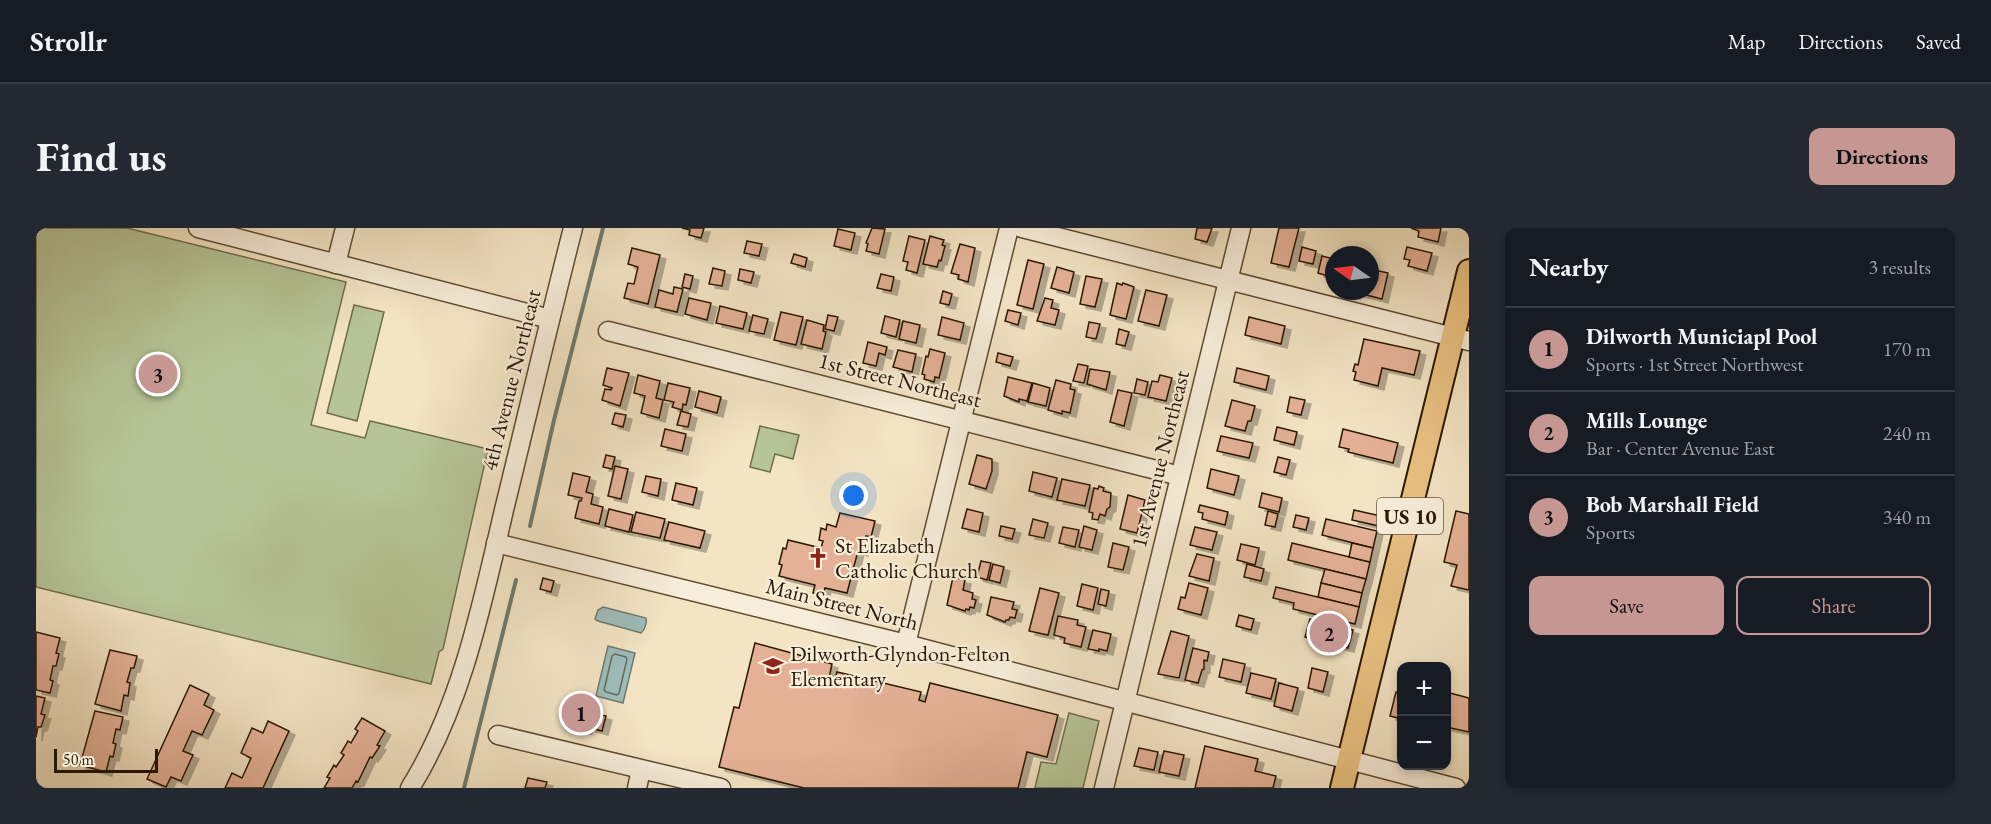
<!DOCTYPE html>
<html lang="en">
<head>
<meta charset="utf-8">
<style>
  :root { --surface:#171b24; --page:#242831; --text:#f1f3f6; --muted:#9ea1a6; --line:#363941; --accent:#c59692 }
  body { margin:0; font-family:"EB Garamond",serif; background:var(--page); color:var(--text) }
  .controls { position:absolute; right:18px; bottom:18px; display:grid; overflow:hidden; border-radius:12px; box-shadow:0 3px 9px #0003 }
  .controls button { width:54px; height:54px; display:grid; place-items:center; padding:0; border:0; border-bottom:2px solid var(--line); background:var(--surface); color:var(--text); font:30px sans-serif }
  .compass { position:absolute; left:1289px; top:18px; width:54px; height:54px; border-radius:50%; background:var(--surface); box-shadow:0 3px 9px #0003; rotate:284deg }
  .scale { position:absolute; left:18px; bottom:15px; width:104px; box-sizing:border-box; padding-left:6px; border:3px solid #2b1902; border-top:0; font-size:16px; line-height:21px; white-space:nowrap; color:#2b1902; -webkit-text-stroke:4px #f7edd9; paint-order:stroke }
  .you { position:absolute; left:818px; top:268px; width:21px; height:21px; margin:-15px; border:4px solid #fff; border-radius:50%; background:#1a73e8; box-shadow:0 0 0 9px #1a73e833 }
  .badge { display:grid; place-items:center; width:39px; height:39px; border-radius:50%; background:var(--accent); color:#111; font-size:20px; font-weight:700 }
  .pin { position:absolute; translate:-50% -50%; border:3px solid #fff; box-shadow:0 2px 6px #0006 }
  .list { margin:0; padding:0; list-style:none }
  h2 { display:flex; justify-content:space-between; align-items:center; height:78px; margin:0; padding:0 24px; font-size:26px }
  h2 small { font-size:20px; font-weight:400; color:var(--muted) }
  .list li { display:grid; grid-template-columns:39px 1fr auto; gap:18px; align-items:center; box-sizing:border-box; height:84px; padding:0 24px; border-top:2px solid var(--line) }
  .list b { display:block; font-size:22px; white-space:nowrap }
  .list p { margin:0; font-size:20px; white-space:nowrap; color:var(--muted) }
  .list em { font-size:20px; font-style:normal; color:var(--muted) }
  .actions { display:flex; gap:12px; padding:18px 24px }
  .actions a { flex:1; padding:14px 0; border:2px solid var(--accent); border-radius:12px; text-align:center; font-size:21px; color:var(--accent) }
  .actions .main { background:var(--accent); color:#111 }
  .map { position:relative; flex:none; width:1433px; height:560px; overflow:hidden; border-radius:12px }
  header { display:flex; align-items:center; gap:36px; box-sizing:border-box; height:84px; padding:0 30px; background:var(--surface); border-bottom:2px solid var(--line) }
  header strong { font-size:28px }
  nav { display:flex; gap:33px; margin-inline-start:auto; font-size:21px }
  .intro { display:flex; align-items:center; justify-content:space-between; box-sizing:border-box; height:144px; padding:0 36px }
  h1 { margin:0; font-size:42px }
  .button { padding:15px 27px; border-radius:12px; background:var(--accent); color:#111; font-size:21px; font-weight:700 }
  main { display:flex; gap:36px; padding:0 36px }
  aside { flex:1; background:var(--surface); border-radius:12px; box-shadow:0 3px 9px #0003 }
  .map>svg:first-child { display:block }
</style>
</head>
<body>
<header>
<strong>Strollr</strong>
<nav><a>Map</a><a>Directions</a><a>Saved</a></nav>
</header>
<div class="intro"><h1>Find us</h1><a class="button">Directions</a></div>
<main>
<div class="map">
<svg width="1433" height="560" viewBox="0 0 1433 560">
  <defs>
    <filter id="shadow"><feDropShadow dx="6" dy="4" stdDeviation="0" flood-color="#0004"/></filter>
  </defs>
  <rect width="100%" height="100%" fill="#f3e4c4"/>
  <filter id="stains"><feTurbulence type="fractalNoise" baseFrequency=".00333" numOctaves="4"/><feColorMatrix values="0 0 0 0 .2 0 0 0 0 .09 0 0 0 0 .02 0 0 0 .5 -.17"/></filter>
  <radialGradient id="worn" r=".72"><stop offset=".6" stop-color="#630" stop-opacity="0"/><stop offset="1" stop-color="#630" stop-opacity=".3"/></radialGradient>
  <g fill="#b6c597" stroke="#706f4c" stroke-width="1.5">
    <path d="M0 0H91L310 54 275 197 329 210 334 193 452 221 407 421 403 424 395 456 0 359Z"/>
    <path d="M318 77 348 84 321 193 291 185Z"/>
    <path d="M724 198 763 207 757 231 739 226 734 244 714 239Z"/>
    <path d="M1033 485 1063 493 1047 560H999L1005 534 1020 536Z"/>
  </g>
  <g fill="#9dbdba" stroke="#6f7b70" stroke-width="1.5">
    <path d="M567 379 610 390C611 394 609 402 605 405L562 393 559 391 562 382Z"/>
    <path d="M572 418 599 425 587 475 560 468Z"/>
  </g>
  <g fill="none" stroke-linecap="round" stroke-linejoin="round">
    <path stroke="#646b5e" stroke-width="1.5" d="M579 426 590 429 591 431 583 465 581 467 570 464 568 462 576 428Z"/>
    <g stroke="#6f7b70" stroke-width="4">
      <path d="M494 298 518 192 567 0"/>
      <path d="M428 560 480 352"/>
    </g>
  </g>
  <g fill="#e4b196" stroke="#2b1902" stroke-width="1.5" filter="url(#shadow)">
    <path d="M646 0H668L665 10 653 7 654 2Z"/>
    <path d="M836 0 849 1 843 26 830 23 832 16 830 15Z"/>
    <path d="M1161 0H1176L1171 14 1159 11Z"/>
    <path d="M1243 0H1263L1253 39 1235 35Z"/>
    <path d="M1375 0H1405L1402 14 1382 9 1383 3Z"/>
    <path d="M802 1 819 5 815 22 798 18Z"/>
    <path d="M873 8 889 12 881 45 870 42 872 34 867 33Z"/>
    <path d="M894 8 908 12 906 17 909 18 905 33 903 32 901 39 887 36Z"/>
    <path d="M711 13 726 16 723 28 708 25Z"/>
    <path d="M924 16 939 20 932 54 922 51 923 47 915 45Z"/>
    <path d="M1266 19 1280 23 1277 36 1263 33Z"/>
    <path d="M1371 19 1396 25 1391 43 1372 38 1374 32 1368 31Z"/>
    <path d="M596 20 624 27 612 76 588 70 592 55 598 56 602 39 592 36Z"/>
    <path d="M758 26 771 30 769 39 755 35Z"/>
    <path d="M1286 28 1298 31V50L1282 45Z"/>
    <path d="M992 32 1008 36 997 81 981 77Z"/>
    <path d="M1021 39 1038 44 1033 65 1015 60Z"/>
    <path d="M677 40 689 43 686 58 673 56Z"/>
    <path d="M704 41 718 44 715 55 702 52Z"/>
    <path d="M1334 41 1352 45 1346 71 1315 63H1334Z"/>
    <path d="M649 46 657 48 654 61 646 59Z"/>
    <path d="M845 46 858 49 855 63 841 60Z"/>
    <path d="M1050 48 1066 51 1059 79 1044 76Z"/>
    <path d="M1081 55 1086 57 1087 55 1098 59 1090 91 1074 87Z"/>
    <path d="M638 59 647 61 641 84 619 79 623 62 637 66Z"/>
    <path d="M1110 62 1131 67 1123 98 1102 93Z"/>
    <path d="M907 63 916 66 913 77 904 75Z"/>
    <path d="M653 70 675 75 671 92 649 86Z"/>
    <path d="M1009 70 1017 72 1015 80 1023 82 1019 97 1001 93Z"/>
    <path d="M684 78 711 85 707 101 680 95Z"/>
    <path d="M972 82 985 85 982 97 969 93Z"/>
    <path d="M745 84 767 89 760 117 738 112Z"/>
    <path d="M717 87 732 91 728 106 713 103Z"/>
    <path d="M792 87 802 89 798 103 789 101Z"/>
    <path d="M849 88 864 92 860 109 845 105Z"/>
    <path d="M906 89 928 95 924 112 902 107Z"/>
    <path d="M1213 89 1249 98 1245 116 1209 107Z"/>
    <path d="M771 92 788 97 787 103 790 104 786 121 765 116Z"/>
    <path d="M867 93 884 97 880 115 863 111Z"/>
    <path d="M1053 94 1064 96 1060 111 1050 109Z"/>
    <path d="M1083 101 1093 104 1089 118 1080 116Z"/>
    <path d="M1328 111 1384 123 1378 147 1346 140 1342 158 1318 152 1320 144 1317 143 1319 136 1322 137Z"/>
    <path d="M832 114 851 119 849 127 843 125 840 138 827 135Z"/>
    <path d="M894 121 909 125 903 150 899 149 898 154 888 151 889 147 886 146 890 128 892 129Z"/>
    <path d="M862 122 880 126 876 144 857 139Z"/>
    <path d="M962 125 977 129 974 138 960 134Z"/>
    <path d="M1042 136 1052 138 1048 155 1037 153Z"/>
    <path d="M571 140 593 145 584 178 566 172 569 161 575 162 576 160 567 157Z"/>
    <path d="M1201 140 1233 148 1230 162 1198 154Z"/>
    <path d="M1054 141 1074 144 1070 162 1051 156Z"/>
    <path d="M602 147 624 153 620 170 627 172 623 190 605 185 609 168 598 165Z"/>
    <path d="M1124 147 1136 150 1130 173 1112 169 1116 153 1122 154Z"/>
    <path d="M972 149 996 155 991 173 983 171V174L968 168Z"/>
    <path d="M1101 151 1112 154 1109 167 1098 165Z"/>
    <path d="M1020 152 1035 156 1034 161 1039 162 1034 185 1026 183V186L1012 182Z"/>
    <path d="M632 155 654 160 650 177 647 176 646 182 636 179 638 174 628 172Z"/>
    <path d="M997 155 1014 160 1010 178 992 174Z"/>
    <path d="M1082 162 1096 165 1088 198 1074 194Z"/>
    <path d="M663 163 685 169 681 185 659 179Z"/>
    <path d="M1254 169 1269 172 1265 187 1251 184Z"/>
    <path d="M1196 172 1219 178 1215 193H1212L1209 203 1189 198Z"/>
    <path d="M645 183 655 186 652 199 641 197Z"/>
    <path d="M579 185 590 187 587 199 576 196Z"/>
    <path d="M1241 199 1261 204 1258 217 1238 212Z"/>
    <path d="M629 201 650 206 646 223 625 218Z"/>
    <path d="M1307 201 1362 215 1357 235 1312 224 1313 221 1303 219Z"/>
    <path d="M1185 208 1217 215 1213 230 1181 223Z"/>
    <path d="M570 227 579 229 576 241 567 239Z"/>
    <path d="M941 227 956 231V243L950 261 933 256Z"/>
    <path d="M1242 229 1254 232 1250 247 1238 244Z"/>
    <path d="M579 238 592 241 585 271 572 268Z"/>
    <path d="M1175 241 1203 248 1198 267 1171 260Z"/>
    <path d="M997 244 1021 250 1016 269 993 263Z"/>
    <path d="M537 245 554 249 550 264 557 266 555 276 567 279 563 296 539 290 543 273H545L546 270 532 267Z"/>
    <path d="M610 248 625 251 622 268 606 264Z"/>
    <path d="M1026 251 1054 257 1049 278 1021 272Z"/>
    <path d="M640 255 661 260 657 277 636 272Z"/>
    <path d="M1063 258 1068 260 1067 263 1075 265 1074 279 1071 281 1069 288 1064 286 1062 292 1056 291 1057 285 1053 284 1058 260 1062 261Z"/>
    <path d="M1226 265 1246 270 1243 284 1223 279Z"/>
    <path d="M1092 267 1109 272 1101 305 1084 301Z"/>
    <path d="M1164 277 1192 284 1189 297 1166 291 1167 285 1162 284Z"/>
    <path d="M573 281 597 287 593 304 569 298Z"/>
    <path d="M931 281 947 285 943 304 926 300Z"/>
    <path d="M1318 282 1345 288 1343 298 1316 292Z"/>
    <path d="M1232 283 1242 286 1239 299 1229 297Z"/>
    <path d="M1420 283 1433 286V362L1415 358 1421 337 1408 334Z"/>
    <path d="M600 284 629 291 624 310 595 304Z"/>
    <path d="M804 285 839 293 835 309 830 308 826 324 822 323 811 365 789 360 787 367 777 365 779 357 743 348 746 337 743 336 747 320 750 321 752 312 785 320 787 313 783 312 785 300 790 302 791 296 800 299Z"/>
    <path d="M1260 287 1273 290 1270 302 1257 299Z"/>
    <path d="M997 291 1012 295 1008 310 993 307Z"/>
    <path d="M1290 291 1341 303 1337 320 1286 307Z"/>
    <path d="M633 294 669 303 664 320 628 312Z"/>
    <path d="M965 298 979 301 976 311 963 308Z"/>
    <path d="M1048 298 1061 302 1056 322 1043 319Z"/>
    <path d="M1027 299 1043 302 1039 319 1023 315Z"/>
    <path d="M1159 299 1181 304 1176 322 1154 317Z"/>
    <path d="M1077 315 1093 319 1087 342 1072 339Z"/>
    <path d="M1256 315 1334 334 1330 351 1252 332Z"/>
    <path d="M1316 315 1337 320 1334 334 1313 329Z"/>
    <path d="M1205 316 1223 320 1219 337 1201 332Z"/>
    <path d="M1161 326 1178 330 1173 353 1153 348Z"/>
    <path d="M945 333 955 335 951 352 941 349Z"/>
    <path d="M957 336 968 339 964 355 953 352Z"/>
    <path d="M1211 336 1228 341 1225 353 1208 349Z"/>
    <path d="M1289 341 1330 351 1326 365 1285 355Z"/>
    <path d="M917 349 929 352 927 362 937 365 936 371 940 372 938 380 934 379 933 382 930 381 929 383 911 377Z"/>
    <path d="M507 350 518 353 515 364 504 361Z"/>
    <path d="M1153 355 1172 360 1165 387 1142 381 1145 369 1149 370Z"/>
    <path d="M1285 355 1326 365 1323 379 1282 369Z"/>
    <path d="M1046 356 1062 360 1057 382 1041 378Z"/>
    <path d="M1240 359 1323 379 1319 396 1257 381 1258 375 1237 370Z"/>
    <path d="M1004 360 1023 365 1012 407 993 403Z"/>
    <path d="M1065 361 1073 363 1070 378 1062 376Z"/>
    <path d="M955 369 978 374 976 381 981 382 979 390 974 389 973 392H970L969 394 951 387Z"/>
    <path d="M1203 387 1218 391 1215 402 1200 398Z"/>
    <path d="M1022 388 1042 392 1041 397 1050 399 1045 419 1028 415 1029 410 1018 407Z"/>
    <path d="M1274 391 1317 402 1312 420 1269 409Z"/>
    <path d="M1057 402 1075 406 1071 423 1063 421V423L1052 421Z"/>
    <path d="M1135 403 1153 408 1143 450 1122 446Z"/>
    <path d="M0 404 24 410 20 425 23 426 20 438H17L14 452 17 453 14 465 0 462Z"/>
    <path d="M719 415 796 436 793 450 799 451 801 444 885 464 883 472 889 474 894 455 1022 487 1011 529 991 524 982 560H768L683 539 698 479 703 480Z"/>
    <path d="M1157 420 1173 424 1171 433 1168 432V441L1166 442 1162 455 1149 452Z"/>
    <path d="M74 422 101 428 98 440H95L91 454 94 455 92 468 88 467 85 483 59 476Z"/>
    <path d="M1187 431 1209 436 1205 454 1183 449Z"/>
    <path d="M1276 440 1292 444 1287 464 1272 460Z"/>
    <path d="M1215 445 1240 451 1235 471 1210 465Z"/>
    <path d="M1243 455 1262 460 1256 483 1238 478Z"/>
    <path d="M154 457 173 466 168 477 178 482 166 507 156 503 147 523 157 527 145 553 135 549 130 559 111 551Z"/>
    <path d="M1360 464 1366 465V491L1354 488Z"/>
    <path d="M1410 464 1433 470V504L1410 499Z"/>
    <path d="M536 467 550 470 547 483 570 488 566 503 551 499 550 502 542 500 543 497 530 494Z"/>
    <path d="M0 468 9 470 5 486 9 487 5 499H2L0 509Z"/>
    <path d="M59 483 87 489 84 502 80 501 77 515 80 516 77 529 74 528 70 544 44 537Z"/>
    <path d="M326 490 349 503 341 517 344 518 336 530 334 529 322 554 320 553 316 560H288L294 550 291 549 298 537 300 539 308 527 305 525 312 513 315 515 322 503 319 501Z"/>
    <path d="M232 493 253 503 227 560H189L196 545 206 550 215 530 205 525 216 500 227 505Z"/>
    <path d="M1169 518 1222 531 1219 543 1240 548 1237 560H1159Z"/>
    <path d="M1103 520 1122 524 1118 542 1098 538Z"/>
    <path d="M1128 523 1148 527 1143 548 1123 544Z"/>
    <path d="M492 550 511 554 509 560H489Z"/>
  </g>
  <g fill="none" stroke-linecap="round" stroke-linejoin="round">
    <g stroke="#5d4c32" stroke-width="21">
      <g id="minor">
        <path d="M162 0 514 91"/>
        <path d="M986 0 1433 113"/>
        <path d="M300 36 309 0"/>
        <path d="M572 103 1144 248"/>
        <path d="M460 315 870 416 1420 560"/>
        <path d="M870 416 973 0"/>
        <path d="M462 507 685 560"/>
        <path d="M374 560C426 477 446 376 468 282 491 188 513 94 537 0"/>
        <path d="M601 560 605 542"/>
        <path d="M1068 560 1205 0"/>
      </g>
    </g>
    <g stroke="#2b1902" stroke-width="26">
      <path id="major" d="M1306 560 1433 43"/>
    </g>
    <use href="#minor" stroke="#f7edd9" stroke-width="18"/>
    <use href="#major" stroke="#eac282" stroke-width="22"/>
  </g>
  <defs>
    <g id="church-bare" transform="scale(1.62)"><path d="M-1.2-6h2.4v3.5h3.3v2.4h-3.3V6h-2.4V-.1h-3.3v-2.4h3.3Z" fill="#8f2418" stroke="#f7edd9" stroke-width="2.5" paint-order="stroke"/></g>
    <g id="school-bare" transform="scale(1.62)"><path d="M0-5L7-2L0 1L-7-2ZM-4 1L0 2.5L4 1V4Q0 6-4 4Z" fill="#8f2418" stroke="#f7edd9" stroke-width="2.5" paint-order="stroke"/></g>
  </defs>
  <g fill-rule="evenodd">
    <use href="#church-bare" x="782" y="330"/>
    <use href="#school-bare" x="737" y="438"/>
  </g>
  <g text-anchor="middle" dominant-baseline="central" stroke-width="4.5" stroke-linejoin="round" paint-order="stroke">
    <rect fill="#f7edd9" stroke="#685942" stroke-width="1.5" x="1341" y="270" width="66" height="36" rx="4.5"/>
    <g font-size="21" font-weight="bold" fill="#2b1902">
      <text x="1374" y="288">US 10</text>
    </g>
    <g font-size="22" fill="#2b1902" stroke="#f7edd9">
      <text transform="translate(475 152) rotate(-76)">4th Avenue Northeast</text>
      <text transform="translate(864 152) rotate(14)">1st Street Northeast</text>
      <text transform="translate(1124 231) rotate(-76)">1st Avenue Northeast</text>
      <text transform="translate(806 376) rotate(14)">Main Street North</text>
    </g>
    <g font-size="22" fill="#2b1902" stroke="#f7edd9" text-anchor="start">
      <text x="799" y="317">St Elizabeth<tspan x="799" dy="25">Catholic Church</tspan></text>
      <text x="754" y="425">Dilworth-Glyndon-Felton<tspan x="754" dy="25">Elementary</tspan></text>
    </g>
  </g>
  <rect width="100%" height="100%" filter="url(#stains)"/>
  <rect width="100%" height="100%" fill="url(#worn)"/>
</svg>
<div class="controls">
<button>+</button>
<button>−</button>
</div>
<svg class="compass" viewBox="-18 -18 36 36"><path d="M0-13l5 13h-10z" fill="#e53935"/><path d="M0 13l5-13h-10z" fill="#9ea1a6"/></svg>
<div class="scale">50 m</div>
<div class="you"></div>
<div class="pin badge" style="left:545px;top:485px">1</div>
<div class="pin badge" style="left:1293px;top:405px">2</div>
<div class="pin badge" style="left:122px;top:146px">3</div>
</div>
<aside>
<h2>Nearby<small>3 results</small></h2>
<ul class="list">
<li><span class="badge">1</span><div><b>Dilworth Municiapl Pool</b><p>Sports · 1st Street Northwest</p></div><em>170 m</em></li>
<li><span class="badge">2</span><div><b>Mills Lounge</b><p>Bar · Center Avenue East</p></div><em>240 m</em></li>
<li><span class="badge">3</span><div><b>Bob Marshall Field</b><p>Sports</p></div><em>340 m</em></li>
</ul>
<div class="actions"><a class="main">Save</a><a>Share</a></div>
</aside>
</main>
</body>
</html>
